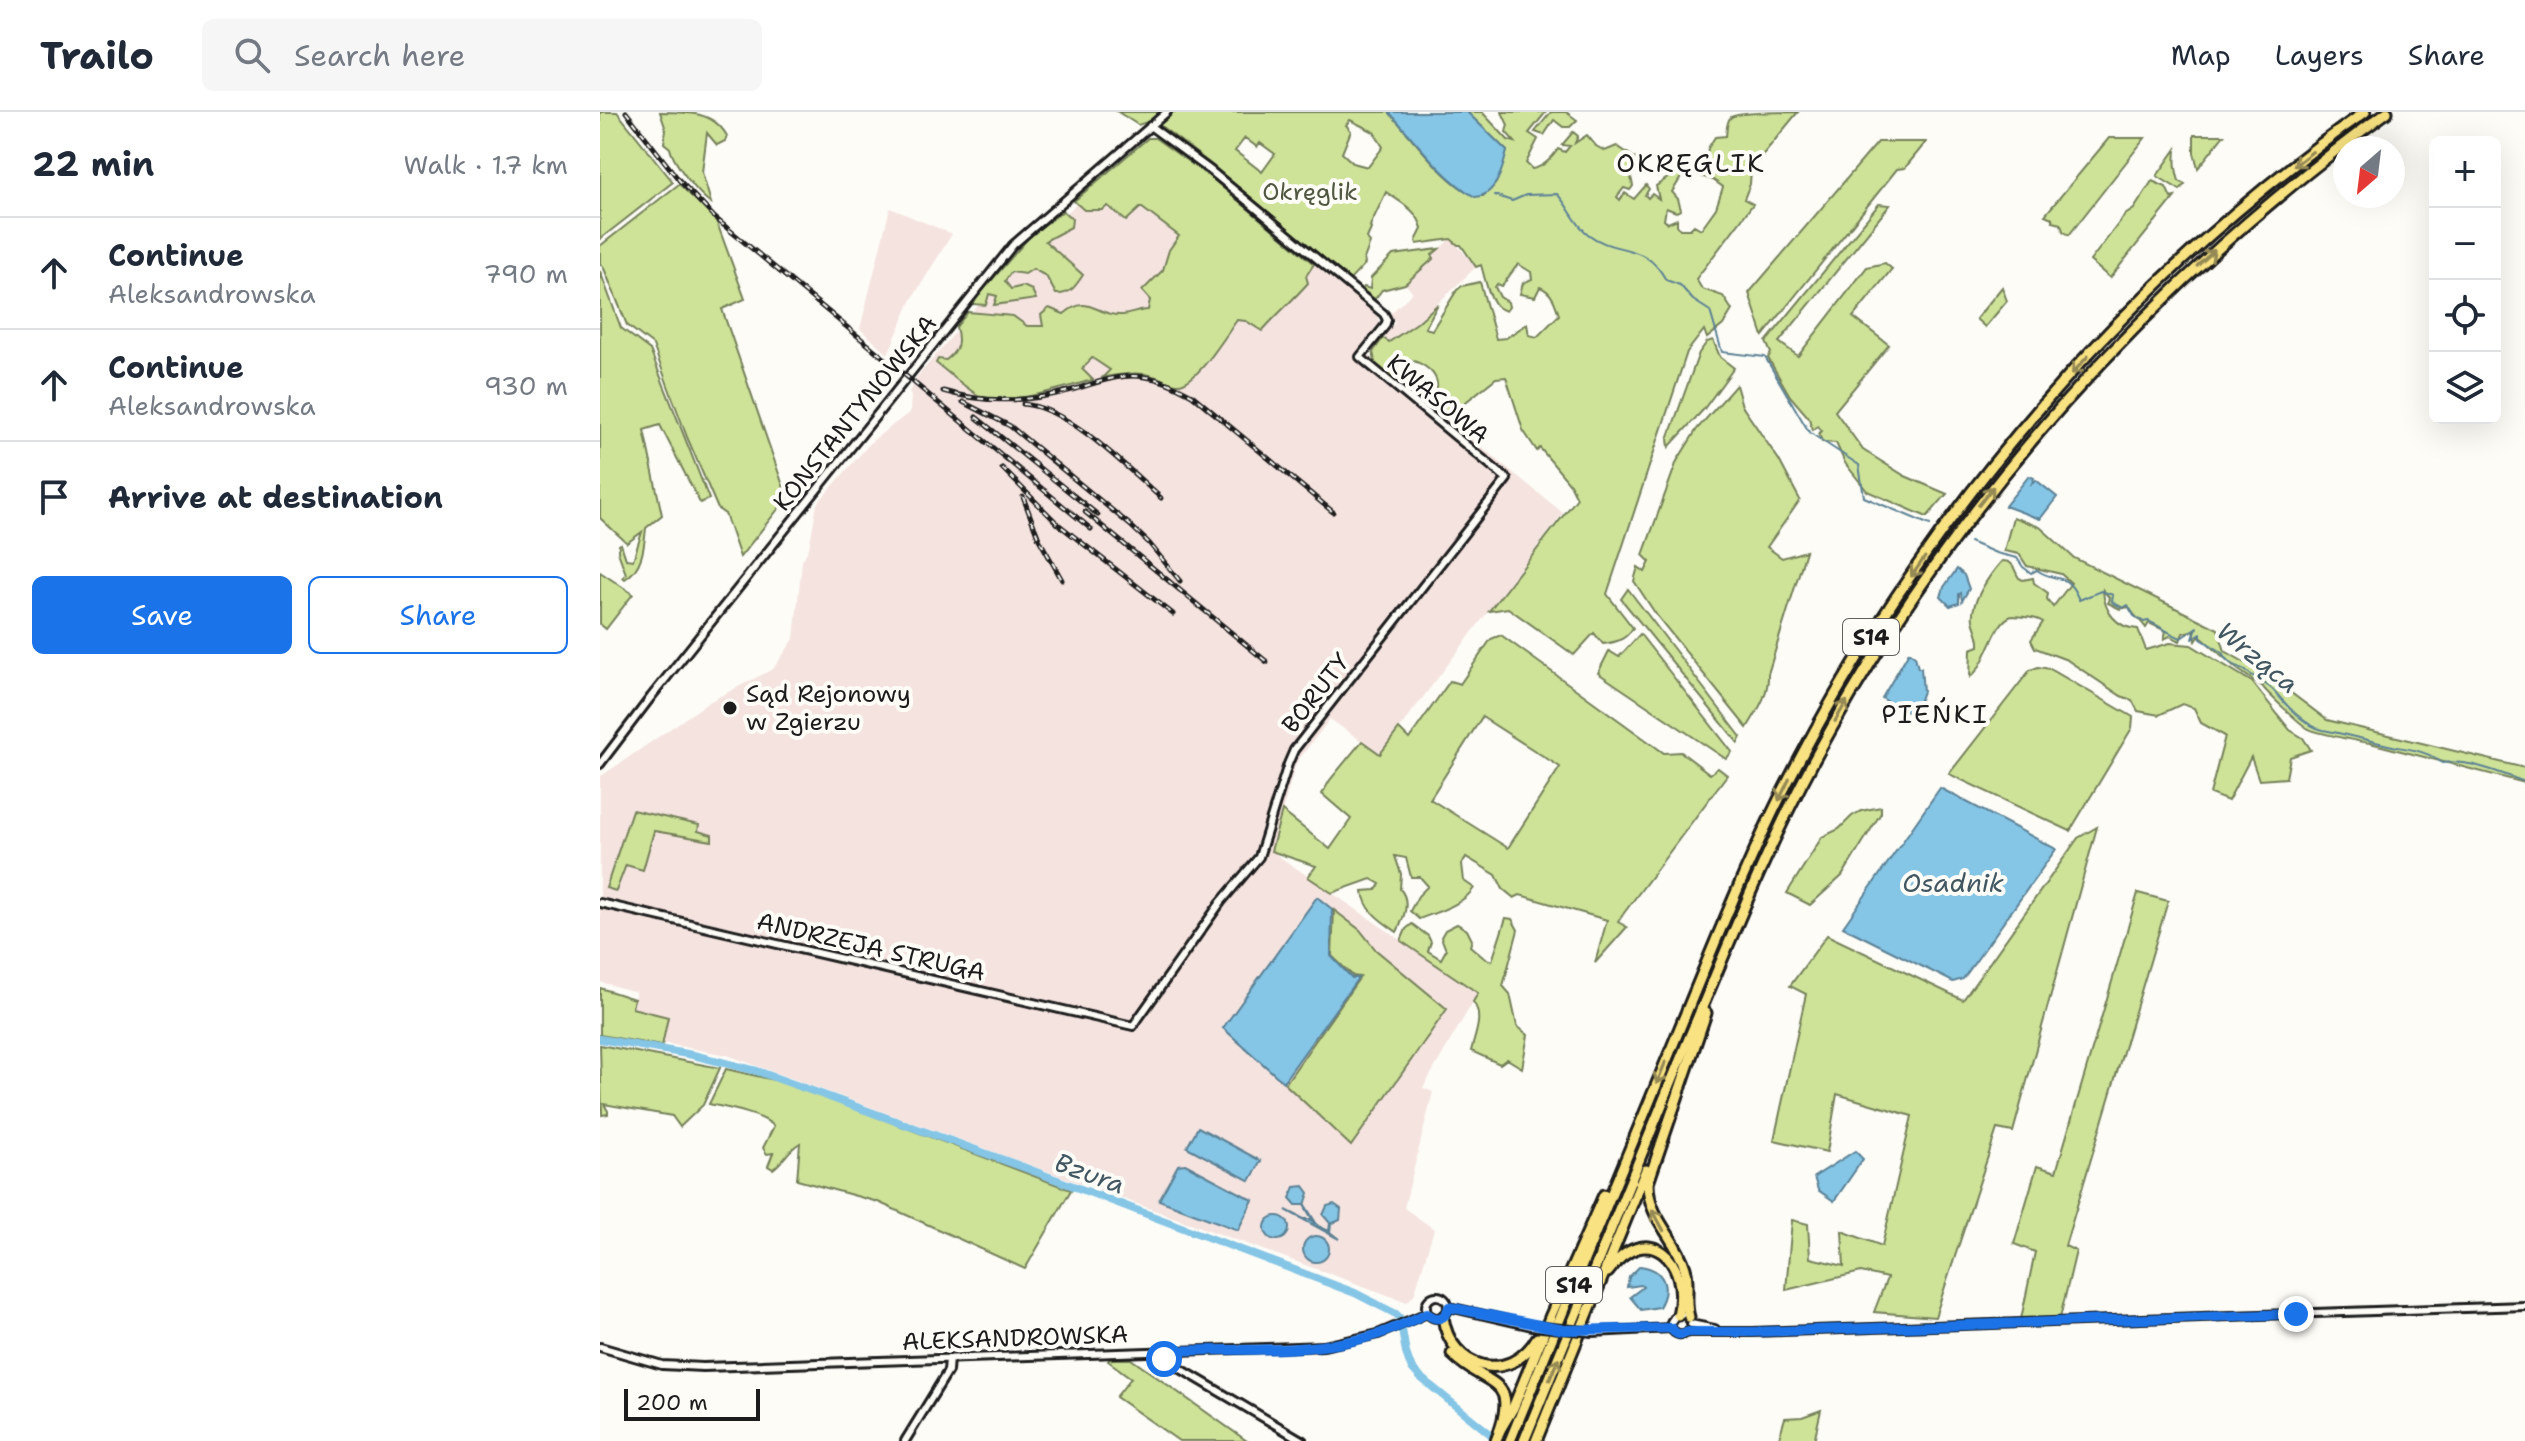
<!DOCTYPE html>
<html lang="en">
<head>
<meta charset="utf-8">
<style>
  :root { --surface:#fff; --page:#f6f6f7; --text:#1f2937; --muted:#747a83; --line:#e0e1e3; --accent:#1a73e8 }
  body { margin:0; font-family:"Shantell Sans",sans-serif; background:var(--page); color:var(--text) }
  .controls { position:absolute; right:24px; top:24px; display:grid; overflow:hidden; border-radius:12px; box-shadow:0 8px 32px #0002 }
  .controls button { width:72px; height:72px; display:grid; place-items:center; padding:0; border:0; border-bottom:2px solid var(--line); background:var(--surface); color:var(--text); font:40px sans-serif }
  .compass { position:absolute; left:1733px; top:24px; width:72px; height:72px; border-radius:50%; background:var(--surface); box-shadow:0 8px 32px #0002; rotate:208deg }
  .scale { position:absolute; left:24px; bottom:20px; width:136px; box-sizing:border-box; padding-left:8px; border:4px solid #1c1c1c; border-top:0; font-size:22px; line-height:28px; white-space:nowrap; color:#1c1c1c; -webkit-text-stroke:6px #fdfcf7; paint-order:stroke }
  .stop { position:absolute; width:24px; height:24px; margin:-18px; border:6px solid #1a73e8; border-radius:50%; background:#fff }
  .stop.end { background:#1a73e8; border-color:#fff; box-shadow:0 2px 8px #0008 }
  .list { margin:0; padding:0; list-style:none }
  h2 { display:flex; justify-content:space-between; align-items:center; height:104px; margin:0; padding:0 32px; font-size:34px }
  h2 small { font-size:26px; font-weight:400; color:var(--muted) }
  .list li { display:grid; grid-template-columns:52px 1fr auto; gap:24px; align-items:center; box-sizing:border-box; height:112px; padding:0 32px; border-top:2px solid var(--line) }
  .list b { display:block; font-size:30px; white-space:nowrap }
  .list p { margin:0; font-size:26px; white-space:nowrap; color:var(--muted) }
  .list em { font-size:26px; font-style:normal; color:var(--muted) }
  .actions { display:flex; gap:16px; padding:24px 32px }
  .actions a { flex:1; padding:18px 0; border:2px solid var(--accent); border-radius:12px; text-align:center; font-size:28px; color:var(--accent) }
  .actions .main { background:var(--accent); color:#fff }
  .icon { flex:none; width:44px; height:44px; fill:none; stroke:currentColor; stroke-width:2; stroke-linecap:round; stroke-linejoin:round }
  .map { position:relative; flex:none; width:1925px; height:1329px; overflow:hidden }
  header { display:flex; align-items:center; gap:48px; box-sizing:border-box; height:112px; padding:0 40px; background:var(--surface); border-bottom:2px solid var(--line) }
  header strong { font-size:38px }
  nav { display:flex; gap:44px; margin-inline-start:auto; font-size:28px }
  .search { width:560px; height:72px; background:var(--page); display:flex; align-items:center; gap:20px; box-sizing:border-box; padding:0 28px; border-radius:12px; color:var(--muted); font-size:30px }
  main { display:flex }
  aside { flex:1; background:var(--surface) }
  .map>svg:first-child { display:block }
</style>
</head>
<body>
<header>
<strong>Trailo</strong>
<div class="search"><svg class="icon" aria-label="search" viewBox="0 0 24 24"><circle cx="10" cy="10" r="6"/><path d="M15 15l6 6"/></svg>Search here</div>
<nav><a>Map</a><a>Layers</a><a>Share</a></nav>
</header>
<main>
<aside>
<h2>22 min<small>Walk · 1.7 km</small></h2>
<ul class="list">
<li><svg class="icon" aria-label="ahead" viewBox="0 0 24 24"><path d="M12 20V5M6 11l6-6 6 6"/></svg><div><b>Continue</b><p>Aleksandrowska</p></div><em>790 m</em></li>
<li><svg class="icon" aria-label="ahead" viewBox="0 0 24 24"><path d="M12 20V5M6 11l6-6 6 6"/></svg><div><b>Continue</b><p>Aleksandrowska</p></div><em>930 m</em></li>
<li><svg class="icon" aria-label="arrive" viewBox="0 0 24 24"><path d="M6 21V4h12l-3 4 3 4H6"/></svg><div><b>Arrive at destination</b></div></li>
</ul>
<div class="actions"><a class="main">Save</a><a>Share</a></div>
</aside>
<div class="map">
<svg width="1925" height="1329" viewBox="0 0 1925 1329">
  <rect width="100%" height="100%" fill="#fdfcf7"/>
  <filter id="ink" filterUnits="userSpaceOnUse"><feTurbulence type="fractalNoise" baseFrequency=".0125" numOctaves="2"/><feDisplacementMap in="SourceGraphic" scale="16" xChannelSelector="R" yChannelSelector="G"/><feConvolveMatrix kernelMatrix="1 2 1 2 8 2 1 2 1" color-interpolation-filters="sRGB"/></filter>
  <g filter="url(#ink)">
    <g fill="#f5e3df">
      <path d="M548 26H555L610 65 778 204 780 216 763 239 963 401 780 642 730 607 696 651 671 739 878 881 823 976 833 980 804 1096 834 1117 814 1183 807 1190 127 943 63 931 68 905 31 896 36 880 0 870V665L109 590 173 557 194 527 202 449 209 436 217 392 272 329 310 300 311 284 309 280 317 265 422 142Z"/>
      <path d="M290 96 352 122 312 187 288 242 260 217Z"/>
      <path d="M851 126 876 155 817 211 789 231 783 226 795 210 789 203 813 180 805 172Z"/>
    </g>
    <g fill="#cee398" stroke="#75805a" stroke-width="2" fill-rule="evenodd">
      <path d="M0 0H17L73 70 0 127Z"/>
      <path d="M60 0C90 0 114 0 127 24L125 29 117 33 107 21 102 60 111 91C99 83 73 51 70 36L64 31 66 18Z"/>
      <path d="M518 0H789C808 20 856 87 883 84L896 71 907 39 867 0H882L908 28 915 30 906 20 908 13 902 0H946L929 21 938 27 926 51 932 57C944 55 952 46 958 37L965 40 970 34 962 33 973 20 978 24 975 31 987 23 996 34 1005 39 1017 34 1042 51 1031 65 1033 74 1030 78 1024 76 1017 85 1020 88 1025 81 1034 87 1046 73 1049 77 1045 83 1048 86 1052 82 1059 87 1056 74 1084 55 1086 58 1095 48 1106 47 1108 36 1115 25 1126 24C1127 18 1126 10 1131 5 1141 0 1184 0 1198 0L1151 57 1150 72 1144 87 1153 92 1096 167 1102 177 1123 184 1132 198 1123 213 1107 226 1104 218 1087 240 1007 482 1033 516C1025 528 1017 530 1003 532L994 521 974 543 908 496 889 499 977 386 970 372 940 336 937 339 923 318 906 265 896 266 848 304 839 306 811 282 819 279 828 288 835 284C844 262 823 250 803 246L793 255 806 268 802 276 776 254 773 240 783 226 789 230 817 211 838 192 825 216 832 218 857 178 862 174 880 170 896 227 906 226 927 212 929 223 937 225 959 203C955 190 952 180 940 175L935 185 920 182 923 171 932 167 931 160 918 152 902 174 897 172 895 175 900 185 908 190 909 195 906 199C889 195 886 169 881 153L876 155 861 133H858L851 127 817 132 816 129 822 117C818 98 801 91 786 80L770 114 771 117 767 126 770 131 764 147 765 152 750 168 612 53 553 8 538 13ZM750 8 774 20 783 35 768 55 753 51 742 41 751 19 746 13ZM645 26 657 35 660 31 675 42 662 60 635 39ZM1085 59 1113 68 1123 75 1116 96 1101 117 1094 113 1090 117H1080L1077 113V107L1068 111 1064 108 1066 96 1076 100 1081 98 1078 87 1072 80Z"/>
      <path d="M951 0H966L977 8 970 15H963L954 8 944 23 935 20Z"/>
      <path d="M1594 23H1624L1598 56 1594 41Z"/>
      <path d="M548 26H555L610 65 714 152 706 164 708 171C693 188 677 202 662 219L646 209 637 208C626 223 596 273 578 272 570 272 561 266 553 264 537 259 519 263 503 265L510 258 492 246 482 257 493 268C464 275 402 297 376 282 362 273 349 261 336 251L338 247 346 248C359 238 360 230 356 215L368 200 413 204 427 214H443L441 203 449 196 464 202C489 180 496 205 523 203 532 202 538 198 548 198L550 188 542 179 563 158 569 138 579 124 541 95 526 109 508 94 502 98H484L474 89Z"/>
      <path d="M1509 26H1545L1469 123 1463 119 1461 112 1453 110 1452 106 1445 103Z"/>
      <path d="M1278 30H1326L1305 56 1297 57 1163 224 1149 181Z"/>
      <path d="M1576 37C1575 50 1575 55 1579 69L1585 72 1580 78 1557 64Z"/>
      <path d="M1552 69 1566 75 1571 86 1575 85 1510 166 1490 149 1525 103 1534 97Z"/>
      <path d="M79 72 116 108 145 187 122 197 189 391 179 396 140 445 125 402 118 397 87 325 53 233 27 213 3 154 0 152V134Z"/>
      <path d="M1279 92 1290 93 1179 230 1198 244 1267 155 1285 151 1292 157 1253 205 1289 233 1235 299 1263 338 1305 364 1347 382 1327 405 1267 379 1245 351 1236 331 1222 330 1219 321 1222 319 1218 314 1212 318 1209 306 1190 284 1168 246 1171 241 1166 230Z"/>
      <path d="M463 99 472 107 471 115 445 129 483 163C475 175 470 183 456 182L446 164 433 157 425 162 411 160 405 169 411 177 423 174 432 178 436 187 394 193 397 184 389 182 386 193 371 192 431 123Z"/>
      <path d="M839 137 832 143 834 146 805 172 782 178 775 187 762 178 764 175 770 177 771 166 793 143Z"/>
      <path d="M0 159 21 216 50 238 109 387 100 391 60 313 44 318 62 403 46 416C44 435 43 456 25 467L23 465 26 462 18 440 19 433 21 432 26 447 33 448 42 420 27 431 0 406Z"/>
      <path d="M1402 175 1407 189 1385 215 1376 207Z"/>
      <path d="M1113 228 1120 245 1134 256 1103 298 1069 335 1068 327 1099 241 1107 230Z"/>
      <path d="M1136 273 1142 294 1179 348 1200 388 1167 435 1182 446 1206 439 1168 562C1169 583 1157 599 1147 616L1057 504 1034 469 1038 455 1045 460 1050 450 1043 443 1077 349 1097 317Z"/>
      <path d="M1413 405 1440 415 1474 446 1618 517 1625 539 1670 565 1727 608 1925 656V671L1770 631C1765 631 1713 620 1709 617 1702 614 1665 579 1663 575L1637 557 1602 526 1599 525 1596 529 1594 518 1583 521 1580 529 1570 524 1564 527 1566 519 1549 511 1546 516C1540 507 1533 504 1529 495L1520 497 1508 491 1510 487 1503 478C1504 499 1516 516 1538 517L1546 538 1570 531 1591 533 1652 570 1690 618 1703 626 1711 638 1690 645 1686 666 1659 668 1651 645 1628 689 1610 682 1625 624 1601 611 1594 596 1582 592 1559 603 1538 599 1532 588 1521 584 1467 548 1435 536 1431 528 1443 510C1437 506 1433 506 1425 505 1421 505 1417 504 1412 504 1394 508 1387 554 1370 565L1371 537 1379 534C1380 524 1375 518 1373 508 1370 491 1390 462 1402 449 1415 449 1413 457 1419 466L1423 468 1433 466 1434 471 1448 481 1447 487 1453 495 1471 471 1461 462 1427 454 1419 442 1404 439Z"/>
      <path d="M0 460 33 482 6 517 0 512Z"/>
      <path d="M1028 477 1141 625 1138 631 1021 487Z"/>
      <path d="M1040 522 1132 640 1126 647 998 561 1009 539 1019 545Z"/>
      <path d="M901 523 1064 641 1081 640 1110 662 1118 656 1127 663 1024 801 1018 810 1027 815 995 851 1007 808 920 783 914 786 903 777 896 763 866 745 862 752 864 769 874 776C863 793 837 800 819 807L810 799 818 784 828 774 820 765H811L806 746 795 744 801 762 800 777C811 789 804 806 797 820 781 809 765 799 763 779L776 778 780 772 771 767 732 781 708 765 716 754 671 739 682 699 730 737 751 707 722 682 730 668 762 629 780 642 799 617 809 627 850 569 860 572 891 527ZM882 605 960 655 908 736 830 687Z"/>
      <path d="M1438 555 1450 557 1533 605 1532 616 1470 719 1349 662 1430 558Z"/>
      <path d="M1281 695V701L1242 764 1210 793 1187 781 1222 725 1239 717 1252 704 1261 699Z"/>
      <path d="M32 698 99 713 98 719 112 723V729L54 719 43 758 26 753 16 779 6 776Z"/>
      <path d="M1497 715 1413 1020 1397 1017 1335 1205 1274 1200 1287 1166 1261 1160 1186 1178 1192 1108 1208 1112 1210 1146 1244 1154 1242 1119 1282 1134 1312 1004 1237 982 1227 1040 1174 1028 1206 882 1190 874 1227 823 1363 888 1478 726Z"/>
      <path d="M1538 781 1568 789 1465 1134 1476 1139 1459 1210 1420 1212 1435 1140 1414 1132 1437 1054 1456 1060Z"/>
      <path d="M734 798 760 818 776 838 847 897 751 1034 685 972 760 865 753 864 732 844Z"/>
      <path d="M906 806 912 807 918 818 903 874 910 882 917 914 928 923 922 956 907 947 900 952 871 939C875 923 884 904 873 890L878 881 801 829 806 817 812 812 828 824 831 830 828 839 841 847 846 838 841 825 845 818 857 812 867 818 872 828 870 834 884 846 892 849Z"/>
      <path d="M0 876 34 887 32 896 68 905 62 934 0 923Z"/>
      <path d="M0 933 120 956 103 993 80 1015 72 1004 4 992 8 999V1002L2 1003Z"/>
      <path d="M126 957 187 971 471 1078 425 1157 278 1090 197 1068 200 1031C188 1038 184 1049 173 1057L168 1054 173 1041 167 1042 163 1036 174 1014C161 1002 128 996 109 992Z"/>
      <path d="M510 1247H531L647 1329H579L516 1285 531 1266 508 1249Z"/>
      <path d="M1221 1298 1214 1329H1178L1185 1306 1202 1305Z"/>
    </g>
    <g fill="#85c5e5" stroke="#5b8195" stroke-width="2">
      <path d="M789 0H867L907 39C903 56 896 84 875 85 841 65 816 29 789 0Z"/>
      <path d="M1429 364 1434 366 1432 371 1436 368 1457 385 1440 407 1405 394Z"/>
      <path d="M1357 457 1364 463 1369 477 1362 489 1361 481 1359 482V491L1350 494 1341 485 1344 475Z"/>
      <path d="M1309 540 1315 544 1318 556H1321L1323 579 1315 602 1300 598 1282 586Z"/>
      <path d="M1340 676 1456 737 1363 867 1353 870 1243 815Z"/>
      <path d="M717 785 732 797 731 844 752 866H758L683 970 623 916Z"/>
      <path d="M598 1015 661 1049 650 1069 587 1035Z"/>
      <path d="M1255 1039 1263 1047 1234 1089 1218 1078 1214 1065Z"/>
      <path d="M585 1052 653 1088 638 1118 559 1088 578 1053Z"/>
      <path d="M704 1074 709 1081 705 1093 718 1114 729 1119 730 1111 723 1103 727 1094 734 1092 741 1097 740 1108 731 1112 730 1120 739 1127 686 1098 704 1107H710L715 1112 704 1093H696L690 1086 695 1075Z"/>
      <circle cx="677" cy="1116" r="12"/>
      <circle cx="716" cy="1137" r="13"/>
      <path d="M1040 1154C1064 1157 1071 1175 1059 1195L1041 1198 1030 1185 1043 1175 1041 1173 1027 1175 1029 1165Z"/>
    </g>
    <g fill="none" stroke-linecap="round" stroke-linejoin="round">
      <g stroke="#5b8195" stroke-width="2">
        <path d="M894 83 912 89 926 83 957 82C969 94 974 111 988 122 1016 144 1045 128 1066 168L1080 173 1093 188 1110 199 1122 240 1165 245 1209 320 1259 353 1264 385 1330 413"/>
        <path d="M1370 430 1396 441 1417 446 1423 455 1431 461 1437 458C1456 472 1466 457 1479 488L1501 479 1513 483 1512 490 1523 496 1528 493 1534 504 1544 510 1548 509C1560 514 1568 521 1581 526L1597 515 1593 527 1601 521V527L1622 540C1627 554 1640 553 1650 562 1658 568 1669 573 1675 580 1687 594 1705 614 1723 618 1744 622 1763 627 1784 632 1803 637 1826 637 1842 651 1869 647 1900 661 1925 670"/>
      </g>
      <path stroke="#85c5e5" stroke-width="8" d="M0 927 93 943 157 959 423 1055 755 1181 796 1202 800 1206 806 1241 811 1255 820 1265 899 1329"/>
      <g stroke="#1c1c1c" stroke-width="12">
        <g id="tertiary">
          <path d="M0 791 533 914 621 790 659 745 688 652 694 638 907 367 760 245 785 214 787 208 784 202 611 59 550 14"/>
          <path d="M561 1239 564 1247 703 1329"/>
          <path d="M305 1329 348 1259 349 1246"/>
        </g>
      </g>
      <g stroke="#1c1c1c" stroke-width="12">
        <g id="secondary">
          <path d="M0 652 51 585 413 133 567 0"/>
          <circle cx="837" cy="1195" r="11"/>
          <path d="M849 1195 932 1214"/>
          <path d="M1071 1210 1075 1204 1081 1202"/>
          <path d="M1091 1212 1115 1217"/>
          <path d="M1071 1216C1075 1223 1082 1224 1088 1220H1153L1925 1194"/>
          <path d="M992 1220 1071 1216"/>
          <path d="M0 1235 62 1253 103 1255 724 1234 778 1222 827 1201"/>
        </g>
      </g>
      <g stroke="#1c1c1c" stroke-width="15">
        <g id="motorway">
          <path d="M1008 1160C1046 1106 1092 1148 1078 1203"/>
          <path d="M843 1205C850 1257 909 1274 937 1226"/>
          <path d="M1089 1205C1084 1189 1090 1172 1085 1156 1076 1125 1048 1107 1048 1071L1106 901"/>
          <path d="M852 1242C887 1277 922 1262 896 1329"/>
          <path d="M900 1318 913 1296 951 1203 1004 1083"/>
          <path d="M910 1329C963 1199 1016 1070 1070 940 1110 843 1148 745 1197 652 1331 397 1529 166 1765 0"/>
          <path d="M924 1329C979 1194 1035 1059 1090 924 1129 832 1165 739 1213 650 1352 391 1550 172 1787 0"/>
          <path d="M936 1329 1046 1058"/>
        </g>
      </g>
      <use href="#tertiary" stroke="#fdfcf7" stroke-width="6"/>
      <use href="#secondary" stroke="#fdfcf7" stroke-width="6"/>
      <use href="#motorway" stroke="#f8e281" stroke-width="9"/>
      <g stroke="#1c1c1c" stroke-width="5">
        <g id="rail">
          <path d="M26 0 79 68 115 106 491 417"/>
          <path d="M343 279C386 292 429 290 472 278 497 271 519 261 545 265 562 267 577 275 592 283L733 400"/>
          <path d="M363 290 410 314 530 413 549 431 580 469"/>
          <path d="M423 292C469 296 526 355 561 386"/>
          <path d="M376 305 498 403"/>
          <path d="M402 356 458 412 573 502"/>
          <path d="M423 385 439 427 462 468"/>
          <path d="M485 400 667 550"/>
        </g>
      </g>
      <use href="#rail" stroke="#fdfcf7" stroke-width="2" stroke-dasharray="6" stroke-linecap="butt"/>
      <g stroke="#1c1c1c" stroke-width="12" stroke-linecap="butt">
        <path id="secondary-bridge" d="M932 1214 992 1220"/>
      </g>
      <use href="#secondary-bridge" stroke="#fdfcf7" stroke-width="6"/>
    </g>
    <defs><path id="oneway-shaft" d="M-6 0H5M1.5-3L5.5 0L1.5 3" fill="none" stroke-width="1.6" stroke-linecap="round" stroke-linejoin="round" transform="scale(2)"/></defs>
    <g stroke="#958954">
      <use href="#oneway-shaft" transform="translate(1703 47) rotate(142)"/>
      <use href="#oneway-shaft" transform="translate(1606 146) rotate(-42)"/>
      <use href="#oneway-shaft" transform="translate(1480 253) rotate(132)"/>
      <use href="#oneway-shaft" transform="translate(1386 384) rotate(-52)"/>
      <use href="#oneway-shaft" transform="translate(1318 455) rotate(125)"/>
      <use href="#oneway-shaft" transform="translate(1241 599) rotate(-60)"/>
      <use href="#oneway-shaft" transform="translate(1184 678) rotate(116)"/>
      <use href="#oneway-shaft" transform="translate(1061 961) rotate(112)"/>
      <use href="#oneway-shaft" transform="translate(1058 1108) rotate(-118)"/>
      <use href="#oneway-shaft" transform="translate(954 1257) rotate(-68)"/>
    </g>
  </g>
  <g fill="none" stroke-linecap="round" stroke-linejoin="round" filter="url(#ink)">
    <path stroke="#1a73e8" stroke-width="10" d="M564 1247 561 1239C624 1236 691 1242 752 1229 779 1224 803 1213 827 1201 835 1210 846 1207 849 1195L964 1218 1071 1216C1076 1223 1081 1224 1088 1220H1153L1696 1202"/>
  </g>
  <circle fill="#1c1c1c" stroke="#fdfcf7" stroke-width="3" cx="130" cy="596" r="8"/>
  <g text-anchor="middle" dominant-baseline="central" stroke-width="8" stroke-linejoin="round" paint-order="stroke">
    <g fill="#fdfcf7" stroke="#605f5e" stroke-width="2">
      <rect x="1243" y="507" width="56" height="36" rx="6"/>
      <rect x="946" y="1155" width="56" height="36" rx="6"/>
    </g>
    <g font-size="22" font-weight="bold" fill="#1c1c1c">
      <text x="1271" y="525">S14</text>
      <text x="974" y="1173">S14</text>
    </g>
    <g font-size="24" fill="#515841" stroke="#fdfcf7">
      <text x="710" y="80">Okręglik</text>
    </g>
    <g font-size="24" fill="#1c1c1c" stroke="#fdfcf7">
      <text transform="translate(838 287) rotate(40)">KWASOWA</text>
      <text transform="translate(255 301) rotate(-51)">KONSTANTYNOWSKA</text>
      <text transform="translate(716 581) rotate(-52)">BORUTY</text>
      <text transform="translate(271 835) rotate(13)">ANDRZEJA STRUGA</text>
      <text transform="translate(415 1226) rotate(-2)">ALEKSANDROWSKA</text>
    </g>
    <g font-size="24" fill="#1c1c1c" stroke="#fdfcf7" text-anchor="start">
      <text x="146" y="582">Sąd Rejonowy<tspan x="146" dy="28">w Zgierzu</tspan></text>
    </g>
    <g font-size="26" letter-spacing="2" fill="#1c1c1c" stroke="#fdfcf7">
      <text x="1091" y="50">OKRĘGLIK</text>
      <text x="1335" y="601">PIEŃKI</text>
    </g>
    <g font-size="26" font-style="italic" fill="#415762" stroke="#fdfcf7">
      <text transform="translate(1658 545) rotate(39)">Wrząca</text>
      <text x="1353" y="770">Osadnik</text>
      <text transform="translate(490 1061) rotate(20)">Bzura</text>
    </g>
  </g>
</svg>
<div class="controls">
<button>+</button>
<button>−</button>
<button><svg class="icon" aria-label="locate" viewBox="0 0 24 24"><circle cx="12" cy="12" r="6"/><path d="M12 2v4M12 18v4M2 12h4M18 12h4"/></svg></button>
<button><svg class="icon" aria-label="layers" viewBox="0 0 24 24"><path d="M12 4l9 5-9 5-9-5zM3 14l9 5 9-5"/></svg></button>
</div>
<svg class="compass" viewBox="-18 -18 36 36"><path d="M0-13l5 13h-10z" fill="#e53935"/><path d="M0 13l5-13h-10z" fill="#747a83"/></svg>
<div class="scale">200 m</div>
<div class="stop" style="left:564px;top:1247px"></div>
<div class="stop end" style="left:1696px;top:1202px"></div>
</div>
</main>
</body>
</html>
